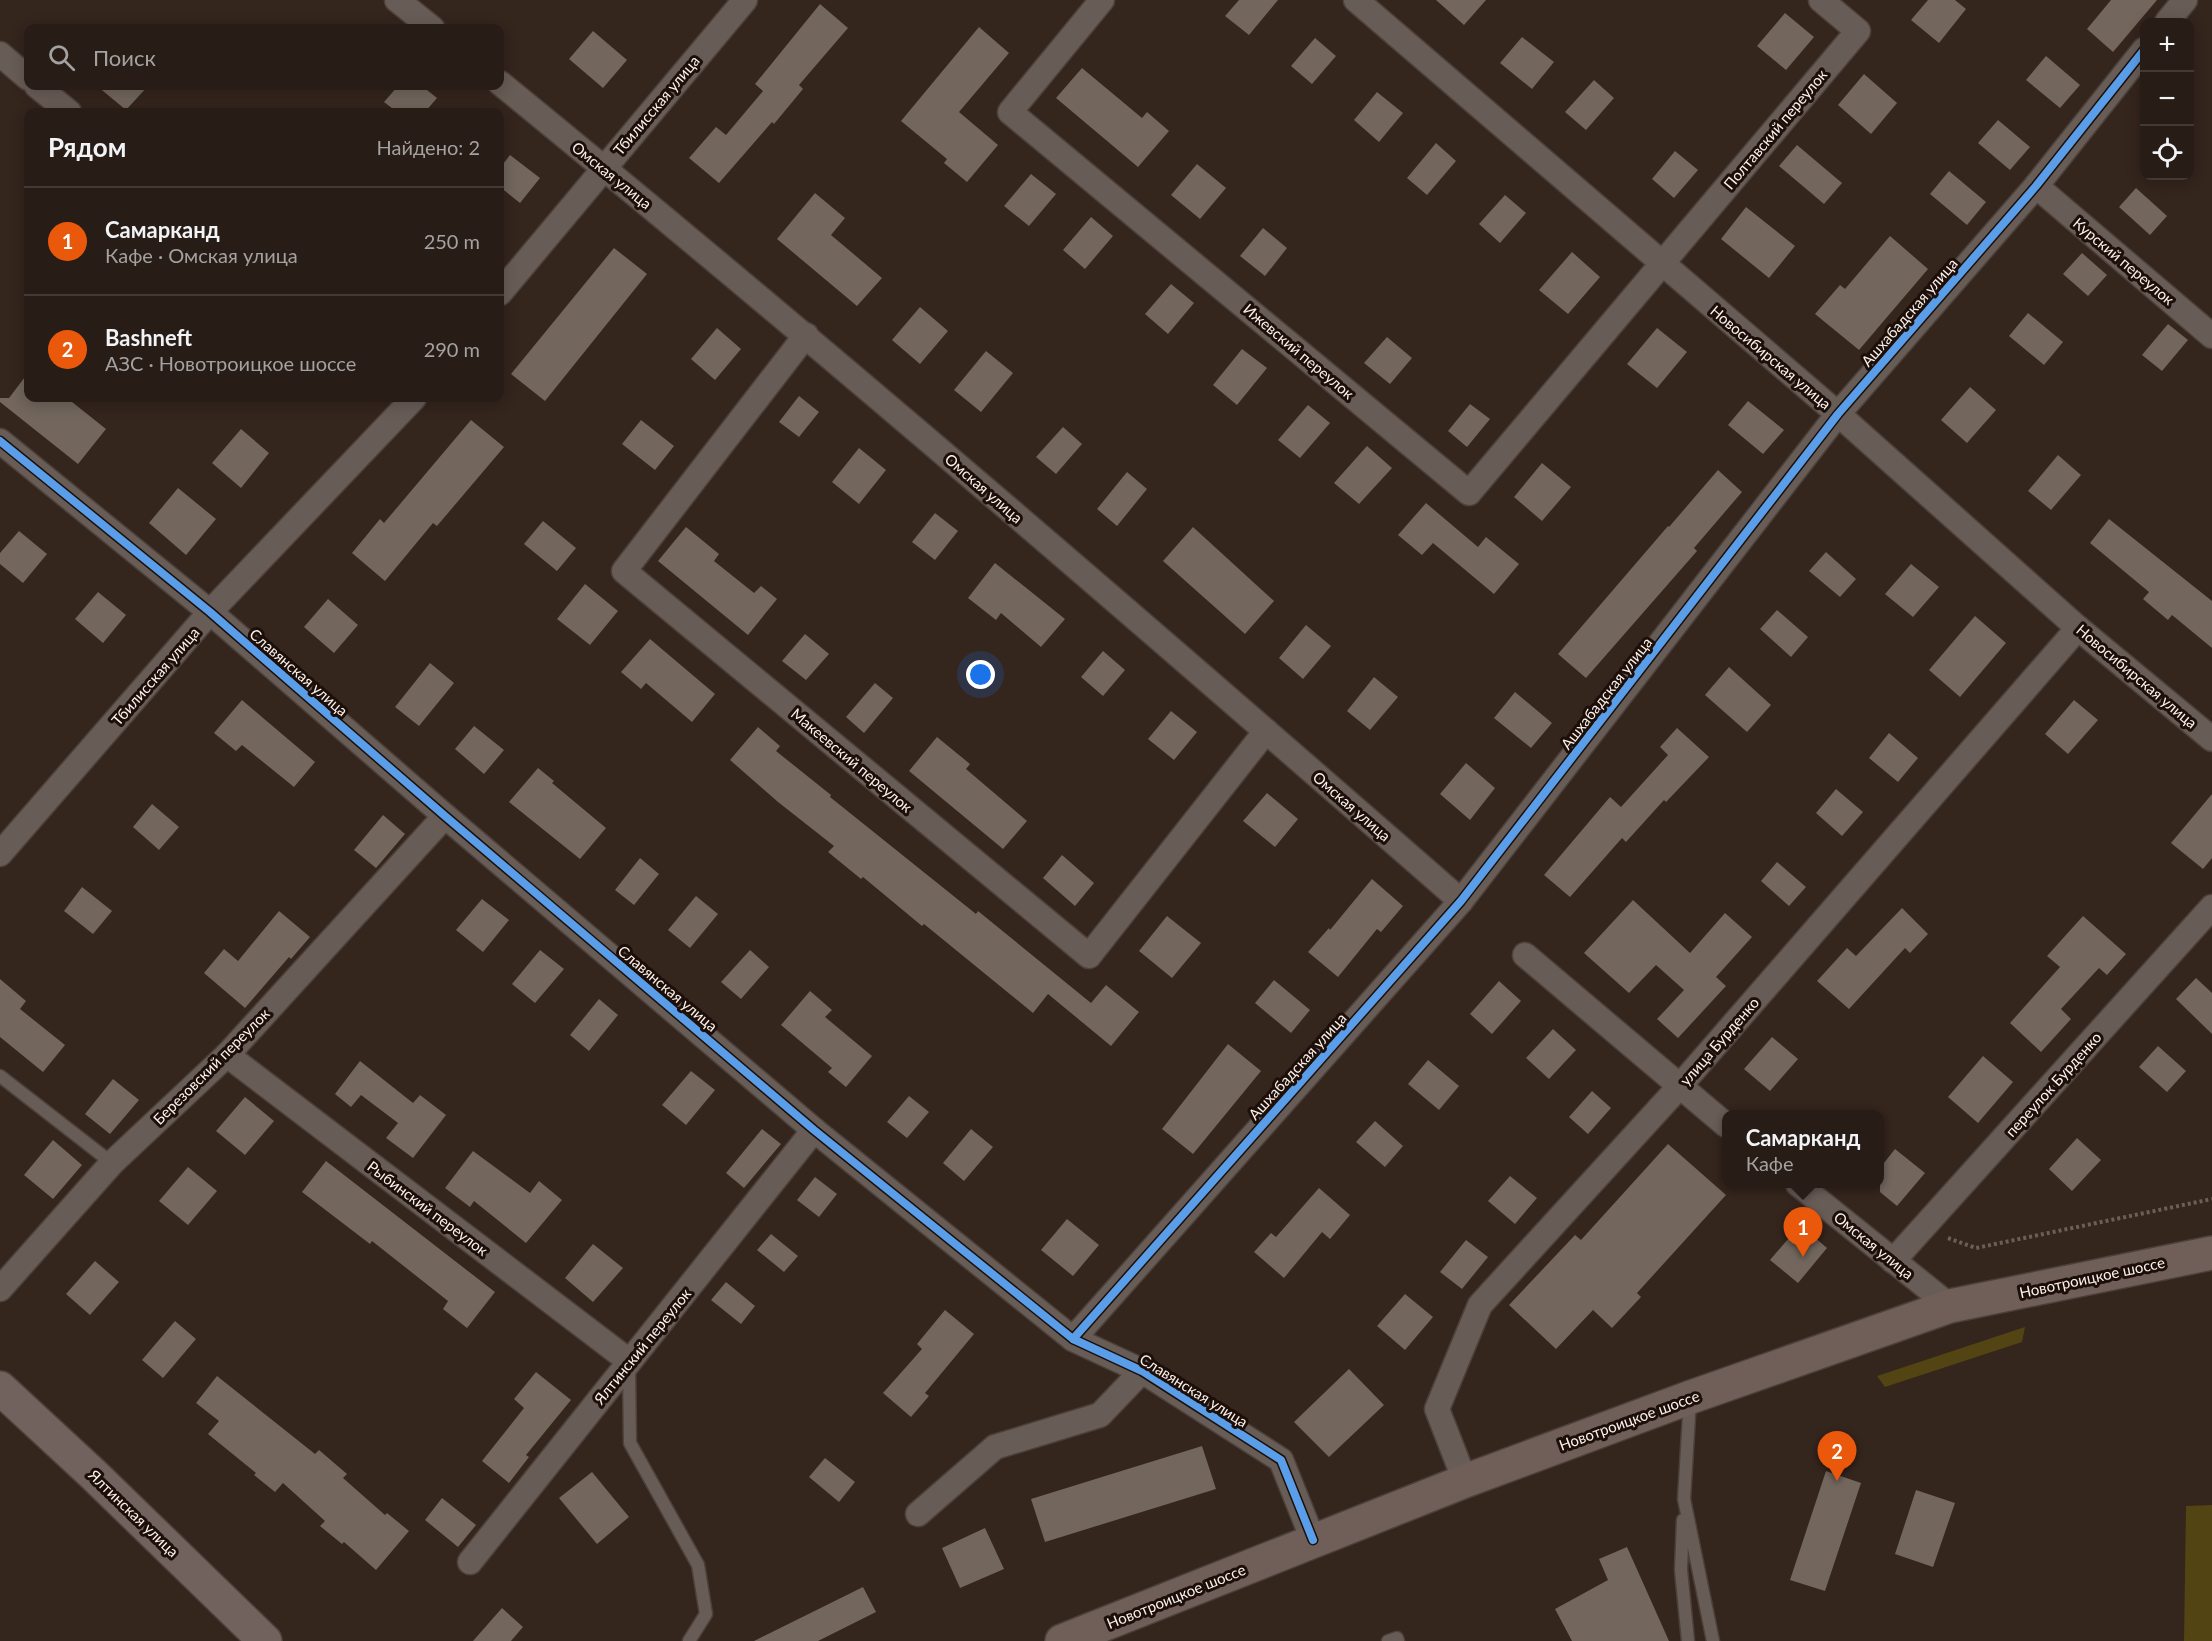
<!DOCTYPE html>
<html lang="ru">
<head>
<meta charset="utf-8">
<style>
  :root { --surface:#271c16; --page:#332923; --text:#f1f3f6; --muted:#a4a1a1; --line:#433a35; --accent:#ea580c }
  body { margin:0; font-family:Lato,sans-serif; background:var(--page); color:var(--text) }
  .controls { position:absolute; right:18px; top:18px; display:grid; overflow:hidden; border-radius:12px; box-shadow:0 3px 15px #0003 }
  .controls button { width:54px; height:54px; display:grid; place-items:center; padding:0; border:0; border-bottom:2px solid var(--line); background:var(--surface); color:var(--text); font:30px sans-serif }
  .you { position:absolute; left:981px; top:675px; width:21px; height:21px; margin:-15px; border:4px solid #fff; border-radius:50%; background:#1a73e8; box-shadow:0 0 0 9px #1a73e833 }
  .badge { display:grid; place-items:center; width:39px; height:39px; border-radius:50%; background:var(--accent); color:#fff; font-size:20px; font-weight:700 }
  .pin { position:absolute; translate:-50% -50px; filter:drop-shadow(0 2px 3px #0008) }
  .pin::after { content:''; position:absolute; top:32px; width:21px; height:18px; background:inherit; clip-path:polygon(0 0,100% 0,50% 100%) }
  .popup { position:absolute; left:1722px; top:1110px; width:162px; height:78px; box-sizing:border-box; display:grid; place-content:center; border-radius:12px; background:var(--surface); filter:drop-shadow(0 2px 4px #0005); font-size:20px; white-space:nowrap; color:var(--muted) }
  .popup b { font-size:22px; color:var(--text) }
  .popup::after { content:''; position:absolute; left:50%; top:100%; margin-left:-12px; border:12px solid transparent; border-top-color:var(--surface) }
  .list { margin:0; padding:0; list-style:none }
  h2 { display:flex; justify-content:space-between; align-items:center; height:78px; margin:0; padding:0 24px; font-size:26px }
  h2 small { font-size:20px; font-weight:400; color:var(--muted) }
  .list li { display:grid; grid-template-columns:39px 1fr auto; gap:18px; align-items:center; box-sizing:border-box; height:108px; padding:0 24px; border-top:2px solid var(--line) }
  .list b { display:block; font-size:22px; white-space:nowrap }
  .list p { margin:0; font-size:20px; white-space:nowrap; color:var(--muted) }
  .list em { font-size:20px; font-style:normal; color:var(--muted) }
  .icon { flex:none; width:33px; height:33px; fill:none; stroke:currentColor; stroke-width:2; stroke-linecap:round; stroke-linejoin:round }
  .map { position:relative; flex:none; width:2212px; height:1641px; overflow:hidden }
  .search { position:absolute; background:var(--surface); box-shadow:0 3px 15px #0003; left:24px; top:24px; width:480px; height:66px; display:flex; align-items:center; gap:15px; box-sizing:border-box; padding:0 21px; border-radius:12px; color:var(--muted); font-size:22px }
  .panel { position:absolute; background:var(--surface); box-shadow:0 3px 15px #0003; left:24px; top:108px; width:480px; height:294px; border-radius:12px }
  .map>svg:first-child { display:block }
</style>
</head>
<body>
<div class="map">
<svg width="2212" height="1641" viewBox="0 0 2212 1641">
  <rect width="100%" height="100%" fill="#34251d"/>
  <g fill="#534413">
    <path d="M2025 1327 2022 1342 1885 1387 1877 1376Z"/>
    <path d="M2212 1505V1641H2184L2186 1506Z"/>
  </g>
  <g fill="#72665d">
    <path d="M1239 0H1278L1249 35 1225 16Z"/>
    <path d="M1436 0H1486L1464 25Z"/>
    <path d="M1928 0H1955L1966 9 1939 43 1911 20Z"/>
    <path d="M2111 0H2157L2113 52 2087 29Z"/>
    <path d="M820 4 848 28 799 85 803 89 774 124 772 122 719 183 689 158 716 127 726 135 763 91 755 84Z"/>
    <path d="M1785 13 1814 37 1786 70 1757 46Z"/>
    <path d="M979 27 1009 53 959 112 998 145 967 182 944 163 947 159 901 121Z"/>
    <path d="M593 31 627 60 603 88 569 59Z"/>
    <path d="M1522 37 1554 62 1532 89 1500 63Z"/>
    <path d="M1315 38 1336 56 1312 84 1291 66Z"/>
    <path d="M2046 56 2080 85 2060 108 2026 80Z"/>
    <path d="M1082 68 1142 118 1147 112 1169 131 1138 167 1056 98Z"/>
    <path d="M1864 74 1897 103 1871 134 1838 105Z"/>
    <path d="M1594 80 1614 98 1586 130 1565 112Z"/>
    <path d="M97 86H148L126 110Z"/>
    <path d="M398 86H422L437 98 425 112H397L384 102Z"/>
    <path d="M1377 92 1403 113 1379 142 1354 120Z"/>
    <path d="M1998 120 2030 147 2010 170 1978 143Z"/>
    <path d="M1436 143 1456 161 1427 195 1407 178Z"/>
    <path d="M1797 145 1842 183 1824 204 1779 166Z"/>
    <path d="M1675 151 1698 170 1674 198 1652 179Z"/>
    <path d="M510 155 540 178 520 203 500 187V168Z"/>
    <path d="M1197 164 1226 188 1200 219 1171 195Z"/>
    <path d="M1949 171 1986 202 1967 225 1930 194Z"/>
    <path d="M1031 174 1056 194 1029 226 1004 206Z"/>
    <path d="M2136 188 2167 216 2150 235 2119 207Z"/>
    <path d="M815 193 845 218 831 235 882 278 857 306 777 239Z"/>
    <path d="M1505 195 1526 213 1500 243 1479 224Z"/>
    <path d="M1746 207 1795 246 1769 278 1721 239Z"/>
    <path d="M1091 217 1113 236 1085 269 1063 250Z"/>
    <path d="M1263 228 1287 248 1265 276 1240 256Z"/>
    <path d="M1890 236 1928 269 1859 350 1815 314 1840 285 1845 289Z"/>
    <path d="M614 248 647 274 545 401 511 374Z"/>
    <path d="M1572 252 1600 277 1568 314 1539 290Z"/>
    <path d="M2082 253 2107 275 2088 296 2063 274Z"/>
    <path d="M1171 284 1194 303 1168 334 1145 314Z"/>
    <path d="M920 307 948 331 920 364 892 340Z"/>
    <path d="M2028 313 2063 342 2044 365 2009 336Z"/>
    <path d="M2168 324 2188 340 2162 371 2142 355Z"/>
    <path d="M717 328 741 349 715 380 691 359Z"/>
    <path d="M1657 328 1687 352 1657 388 1627 364Z"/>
    <path d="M1387 337 1412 358 1390 384 1364 363Z"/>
    <path d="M1242 349 1267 368 1237 405 1213 385Z"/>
    <path d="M986 351 1013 373 981 412 954 390Z"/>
    <path d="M28 373V398H67L106 429 78 464 0 402V398H9Z"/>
    <path d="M1970 387 1996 410 1967 443 1941 420Z"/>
    <path d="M799 396 819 412 799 437 779 422Z"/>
    <path d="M1748 401 1784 430 1763 454 1728 425Z"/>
    <path d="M1470 404 1490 419 1467 447 1448 431Z"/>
    <path d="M1308 405 1330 423 1300 458 1278 440Z"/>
    <path d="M471 420 504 447 437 526 433 523 385 581 352 553 380 519 384 523Z"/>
    <path d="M641 420 674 446 655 470 622 444Z"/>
    <path d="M1063 427 1082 444 1056 474 1036 457Z"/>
    <path d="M241 429 269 453 241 488 212 463Z"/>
    <path d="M1367 446 1392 468 1359 504 1334 483Z"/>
    <path d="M859 448 886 470 859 504 832 482Z"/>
    <path d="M2058 455 2081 475 2051 510 2028 491Z"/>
    <path d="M1542 463 1571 487 1542 521 1514 497Z"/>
    <path d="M1718 470 1742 492 1694 548 1697 551 1586 678 1558 654 1668 526 1669 527Z"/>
    <path d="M1127 472 1147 489 1117 526 1097 509Z"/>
    <path d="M178 488 216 519 186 555 149 523Z"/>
    <path d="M1426 503 1478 547 1486 537 1519 564 1494 594 1433 543 1422 555 1398 535Z"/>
    <path d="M935 513 958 531 935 560 912 542Z"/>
    <path d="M2109 519 2212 601V648L2172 615 2168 620 2143 599 2149 592 2090 543Z"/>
    <path d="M543 521 576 548 557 571 524 544Z"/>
    <path d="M686 527 719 554 714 561 754 593 761 586 777 599 748 635 658 561Z"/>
    <path d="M1193 527 1274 601 1245 634 1163 561Z"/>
    <path d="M19 531 47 554 23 583 0 564V553Z"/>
    <path d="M1826 552 1856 579 1840 597 1809 571Z"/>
    <path d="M995 563 1065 619 1041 647 1001 613 996 620 968 598Z"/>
    <path d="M1911 564 1939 587 1913 617 1885 594Z"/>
    <path d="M585 584 618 611 590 645 557 619Z"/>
    <path d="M98 592 126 615 103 643 75 619Z"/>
    <path d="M328 599 358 625 334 653 304 627Z"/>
    <path d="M1777 610 1808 637 1791 657 1760 629Z"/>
    <path d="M1975 616 2006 643 1960 697 1929 670Z"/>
    <path d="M1306 625 1331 646 1303 679 1279 658Z"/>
    <path d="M805 634 829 654 806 680 782 661Z"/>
    <path d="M650 639 715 694 692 722 646 683 641 689 621 672Z"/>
    <path d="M1103 651 1125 670 1103 696 1081 677Z"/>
    <path d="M430 663 454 683 419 726 395 707Z"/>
    <path d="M1729 667 1771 705 1747 732 1705 695Z"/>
    <path d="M1374 677 1398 697 1370 730 1347 711Z"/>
    <path d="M875 683 893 698 864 733 846 717Z"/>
    <path d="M1515 692 1552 723 1531 748 1494 718Z"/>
    <path d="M242 700 315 762 294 787 242 745 236 751 214 733Z"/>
    <path d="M2074 700 2098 720 2068 754 2045 734Z"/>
    <path d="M1171 711 1197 732 1174 760 1148 739Z"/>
    <path d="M474 726 504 750 484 774 455 749Z"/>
    <path d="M758 727 780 746 776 751 831 795 830 797 976 914 978 911 1091 1003 1106 985 1139 1012 1111 1046 1048 994 1033 1013 924 924 922 926 863 877 861 879 828 852 834 846 778 802 730 760Z"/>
    <path d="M1677 728 1709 757 1666 802 1664 800 1626 842 1622 838 1570 897 1544 875 1610 797 1621 807 1668 755 1660 747Z"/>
    <path d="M1889 733 1918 758 1898 782 1869 758Z"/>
    <path d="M937 737 970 764 966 769 1027 821 1003 849 909 771Z"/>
    <path d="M1466 763 1495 788 1470 820 1440 794Z"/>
    <path d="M538 768 554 781 552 783 606 828 580 859 509 802Z"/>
    <path d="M1836 789 1863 812 1842 836 1816 813Z"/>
    <path d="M1267 793 1298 819 1275 847 1243 821Z"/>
    <path d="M2212 794V858L2203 869 2171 843Z"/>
    <path d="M152 804 179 827 159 850 133 827Z"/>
    <path d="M383 815 405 834 376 868 354 850Z"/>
    <path d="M1062 855 1094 883 1075 906 1043 878Z"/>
    <path d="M640 858 659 874 634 905 615 890Z"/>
    <path d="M1777 862 1806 887 1789 906 1761 881Z"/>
    <path d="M1372 879 1403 906 1381 932 1377 929 1338 977 1308 952 1329 928 1330 930Z"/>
    <path d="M82 887 112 911 93 934 64 911Z"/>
    <path d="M696 896 718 914 690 948 668 930Z"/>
    <path d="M482 899 509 920 483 952 456 930Z"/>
    <path d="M1633 900 1690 953 1725 913 1752 937 1716 977 1726 986 1678 1038 1657 1019 1684 990 1656 965 1629 993 1584 953Z"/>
    <path d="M1902 908 1928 934 1910 953 1905 948 1849 1009 1817 981 1847 948 1856 956Z"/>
    <path d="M279 911 310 937 291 959 289 957 245 1008 204 973 224 949 238 961Z"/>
    <path d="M1167 916 1201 943 1172 978 1139 951Z"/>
    <path d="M2083 916 2126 954 2107 975 2099 968 2061 1009 2071 1019 2041 1052 2010 1023 2060 967 2047 956Z"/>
    <path d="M540 950 564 969 535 1003 512 984Z"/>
    <path d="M750 950 769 967 741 999 721 982Z"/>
    <path d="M2196 978 2212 993V1034L2176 999Z"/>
    <path d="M0 979 26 1001 20 1009 65 1045 43 1072 0 1037Z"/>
    <path d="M1274 980 1310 1010 1291 1033 1255 1003Z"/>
    <path d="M1499 981 1521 1001 1492 1034 1470 1014Z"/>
    <path d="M810 991 832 1010 825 1017 872 1056 846 1087 828 1072 832 1068 781 1025Z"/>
    <path d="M599 999 618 1015 589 1051 570 1035Z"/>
    <path d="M1553 1029 1576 1050 1549 1079 1526 1058Z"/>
    <path d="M1772 1037 1798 1059 1770 1091 1744 1069Z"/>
    <path d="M1228 1044 1261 1071 1193 1154 1162 1129Z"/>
    <path d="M2158 1046 2186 1071 2167 1092 2139 1067Z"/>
    <path d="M1983 1056 2013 1082 1978 1123 1948 1097Z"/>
    <path d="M1428 1060 1459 1086 1439 1110 1408 1084Z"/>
    <path d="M360 1061 413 1103 420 1095 446 1115 413 1158 386 1138 398 1123 361 1095 351 1107 335 1094Z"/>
    <path d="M691 1071 715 1090 686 1125 662 1105Z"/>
    <path d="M113 1079 139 1100 110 1134 85 1114Z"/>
    <path d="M1592 1091 1611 1108 1588 1134 1569 1117Z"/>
    <path d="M909 1096 929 1112 907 1138 887 1122Z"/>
    <path d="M245 1097 274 1121 245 1155 216 1131Z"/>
    <path d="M1375 1121 1403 1146 1385 1167 1356 1142Z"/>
    <path d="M762 1129 781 1144 744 1188 726 1173Z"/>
    <path d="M971 1129 993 1147 964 1181 943 1163Z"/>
    <path d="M2077 1138 2101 1160 2072 1191 2049 1169Z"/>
    <path d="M53 1140 82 1165 53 1199 24 1175Z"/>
    <path d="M1668 1144 1726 1195 1637 1293 1641 1297 1612 1328 1593 1310 1556 1349 1509 1305 1575 1235 1581 1240Z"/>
    <path d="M1895 1149 1925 1173 1897 1206 1880 1192V1168Z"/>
    <path d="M473 1151 530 1193 539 1181 562 1200 526 1243 474 1201 470 1207 445 1188Z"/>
    <path d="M326 1161 495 1292 467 1328 443 1309 448 1301 372 1241 370 1244 302 1192Z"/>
    <path d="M188 1167 217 1191 188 1225 159 1201Z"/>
    <path d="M1510 1176 1537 1198 1515 1224 1488 1201Z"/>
    <path d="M815 1177 837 1194 819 1217 797 1200Z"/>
    <path d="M1319 1188 1350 1215 1330 1239 1322 1232 1284 1278 1254 1252 1271 1233 1276 1237Z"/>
    <path d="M1067 1219 1099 1245 1073 1276 1041 1250Z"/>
    <path d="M1800 1225 1827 1248 1798 1283 1770 1260Z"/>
    <path d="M771 1234 798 1256 784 1272 757 1250Z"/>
    <path d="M1466 1240 1488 1257 1462 1289 1440 1272Z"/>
    <path d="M593 1244 623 1268 593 1302 565 1278Z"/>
    <path d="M95 1261 119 1282 90 1315 66 1294Z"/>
    <path d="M726 1282 755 1306 741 1324 711 1300Z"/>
    <path d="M1405 1294 1433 1317 1405 1350 1377 1326Z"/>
    <path d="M945 1310 974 1334 925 1393 929 1396 911 1417 883 1393 922 1349 917 1344Z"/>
    <path d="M175 1321 196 1339 163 1378 142 1360Z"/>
    <path d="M1349 1369 1384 1405 1329 1457 1294 1422Z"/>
    <path d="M536 1372 571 1400 526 1455 529 1457 509 1483 482 1461 524 1408 514 1399Z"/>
    <path d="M217 1376 315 1454 319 1450 347 1474 343 1478 385 1515 387 1513 409 1531 376 1570 344 1542 342 1544 320 1526 325 1521 283 1483 275 1492 254 1475 256 1473 208 1434 219 1421 196 1403Z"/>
    <path d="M1202 1446 1216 1489 1045 1542 1031 1499Z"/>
    <path d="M825 1458 855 1482 839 1502 809 1477Z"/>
    <path d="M1826 1471 1861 1483 1825 1591 1790 1580Z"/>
    <path d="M592 1472 629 1517 597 1544 559 1498Z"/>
    <path d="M1916 1490 1955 1503 1933 1567 1895 1554Z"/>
    <path d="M442 1498 476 1525 458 1547 425 1520Z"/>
    <path d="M985 1528 1004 1569 960 1588 942 1548Z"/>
    <path d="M1627 1547 1669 1641H1572L1555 1609 1608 1580 1599 1559Z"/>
    <path d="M863 1587 876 1612 818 1641H754Z"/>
    <path d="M502 1608 523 1627 511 1641H473Z"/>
  </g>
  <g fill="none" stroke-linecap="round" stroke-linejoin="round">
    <g stroke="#4c403b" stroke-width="15">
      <g id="lane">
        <path d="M0 1076 112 1163"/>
        <path d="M629 1366 630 1443 698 1565 706 1614 689 1641"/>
        <path d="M1690 1399 1684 1499 1713 1641"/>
        <path d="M1683 1520 1681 1570 1688 1641"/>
        <path d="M1388 1641 1397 1638 1398 1641"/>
      </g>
    </g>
    <g stroke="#4c403b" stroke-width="27">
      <g id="street">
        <path d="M397 0 432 28"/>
        <path d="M1102 0 1010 112 1469 493 1858 31 1821 0"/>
        <path d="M1356 0 1838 414 2078 628 2212 739"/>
        <path d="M2167 22 2185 0"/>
        <path d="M0 54 28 78"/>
        <path d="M500 83C826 349 1144 624 1461 901"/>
        <path d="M37 86 69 112"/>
        <path d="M2036 186 2212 336"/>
        <path d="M500 293 745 0"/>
        <path d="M806 335 624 571 1089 956 1266 731"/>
        <path d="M0 441 210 612 445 816 814 1130 1073 1339 1142 1371 1281 1460 1313 1540"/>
        <path d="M0 854 210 612 414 398"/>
        <path d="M1525 955 1726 1125"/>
        <path d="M227 1055 629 1361"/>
        <path d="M1798 1184 1950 1306"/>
        <path d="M1893 1261 2212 907"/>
        <path d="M0 1289 112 1163 227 1055 445 816"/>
        <path d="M1073 1339 1461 901 1838 414 2036 186 2144 50"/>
        <path d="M1465 1481 1437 1409 1480 1305 1679 1087 2078 628"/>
        <path d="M918 1514 995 1447 1100 1415 1142 1371"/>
        <path d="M470 1562 814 1130"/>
      </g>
    </g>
    <g stroke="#4c403b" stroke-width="36">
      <path id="secondary" d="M0 1388 94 1475 265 1641"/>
    </g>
    <g stroke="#4c403b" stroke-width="36">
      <path id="primary" d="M1062 1641 1465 1481 1691 1397 1950 1306 2212 1253"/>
    </g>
    <path stroke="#6a5f59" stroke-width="4" stroke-dasharray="3 3" stroke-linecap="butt" d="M1948 1238 1976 1248 2212 1199"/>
    <use href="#lane" stroke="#685c56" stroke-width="12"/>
    <use href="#street" stroke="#685c56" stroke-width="24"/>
    <use href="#secondary" stroke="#71625e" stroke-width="33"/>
    <use href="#primary" stroke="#705f59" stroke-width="33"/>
    <g stroke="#1c0f09" stroke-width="11">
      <g id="cycleway">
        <path d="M0 441 210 612 445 816 814 1130 1073 1339 1142 1371 1281 1460 1313 1540"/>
        <path d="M1073 1339 1461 901 1838 414 2036 186 2144 50"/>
      </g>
    </g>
    <use href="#cycleway" stroke="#5a9eea" stroke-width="8"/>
  </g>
  <g text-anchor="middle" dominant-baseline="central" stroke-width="6" stroke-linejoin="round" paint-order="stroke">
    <g font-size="15" fill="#fcf1eb" stroke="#1c0f09">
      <text transform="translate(656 105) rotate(-50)">Тбилисская улица</text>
      <text transform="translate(1775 129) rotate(-50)">Полтавский переулок</text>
      <text transform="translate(612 175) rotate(39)">Омская улица</text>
      <text transform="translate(2124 261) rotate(40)">Курский переулок</text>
      <text transform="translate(1909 312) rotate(-49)">Ашхабадская улица</text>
      <text transform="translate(1299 351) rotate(40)">Ижевский переулок</text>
      <text transform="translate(1771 357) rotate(40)">Новосибирская улица</text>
      <text transform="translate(984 488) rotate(41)">Омская улица</text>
      <text transform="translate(299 672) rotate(41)">Славянская улица</text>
      <text transform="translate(155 676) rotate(-49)">Тбилисская улица</text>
      <text transform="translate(2137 676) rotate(40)">Новосибирская улица</text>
      <text transform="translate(1606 693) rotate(-52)">Ашхабадская улица</text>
      <text transform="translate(852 760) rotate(40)">Макеевский переулок</text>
      <text transform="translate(1352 806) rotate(41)">Омская улица</text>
      <text transform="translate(668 988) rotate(40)">Славянская улица</text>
      <text transform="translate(1719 1041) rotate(-49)">улица Бурденко</text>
      <text transform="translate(211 1066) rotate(-45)">Березовский переулок</text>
      <text transform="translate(1297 1066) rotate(-48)">Ашхабадская улица</text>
      <text transform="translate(2053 1084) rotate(-48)">переулок Бурденко</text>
      <text transform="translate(428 1208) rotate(37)">Рыбинский переулок</text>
      <text transform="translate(1874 1245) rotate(39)">Омская улица</text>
      <text transform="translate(2092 1277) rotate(-12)">Новотроицкое шоссе</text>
      <text transform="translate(642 1346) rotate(-51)">Ялтинский переулок</text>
      <text transform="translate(1194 1390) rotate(32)">Славянская улица</text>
      <text transform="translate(1629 1420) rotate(-20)">Новотроицкое шоссе</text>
      <text transform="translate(134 1513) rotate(44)">Ялтинская улица</text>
      <text transform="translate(1176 1596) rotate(-22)">Новотроицкое шоссе</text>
    </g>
  </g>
</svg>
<div class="controls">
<button>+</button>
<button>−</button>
<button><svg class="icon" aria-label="locate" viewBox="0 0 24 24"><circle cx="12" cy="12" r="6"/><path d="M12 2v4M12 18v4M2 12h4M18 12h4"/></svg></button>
</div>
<div class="you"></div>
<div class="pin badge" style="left:1803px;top:1257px">1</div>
<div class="popup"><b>Самарканд</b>Кафе</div>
<div class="pin badge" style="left:1837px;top:1481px">2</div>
<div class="search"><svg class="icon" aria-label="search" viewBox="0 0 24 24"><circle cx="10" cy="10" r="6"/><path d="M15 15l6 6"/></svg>Поиск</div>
<section class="panel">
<h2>Рядом<small>Найдено: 2</small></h2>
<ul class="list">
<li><span class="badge">1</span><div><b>Самарканд</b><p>Кафе · Омская улица</p></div><em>250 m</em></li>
<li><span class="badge">2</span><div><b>Bashneft</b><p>АЗС · Новотроицкое шоссе</p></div><em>290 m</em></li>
</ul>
</section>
</div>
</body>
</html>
